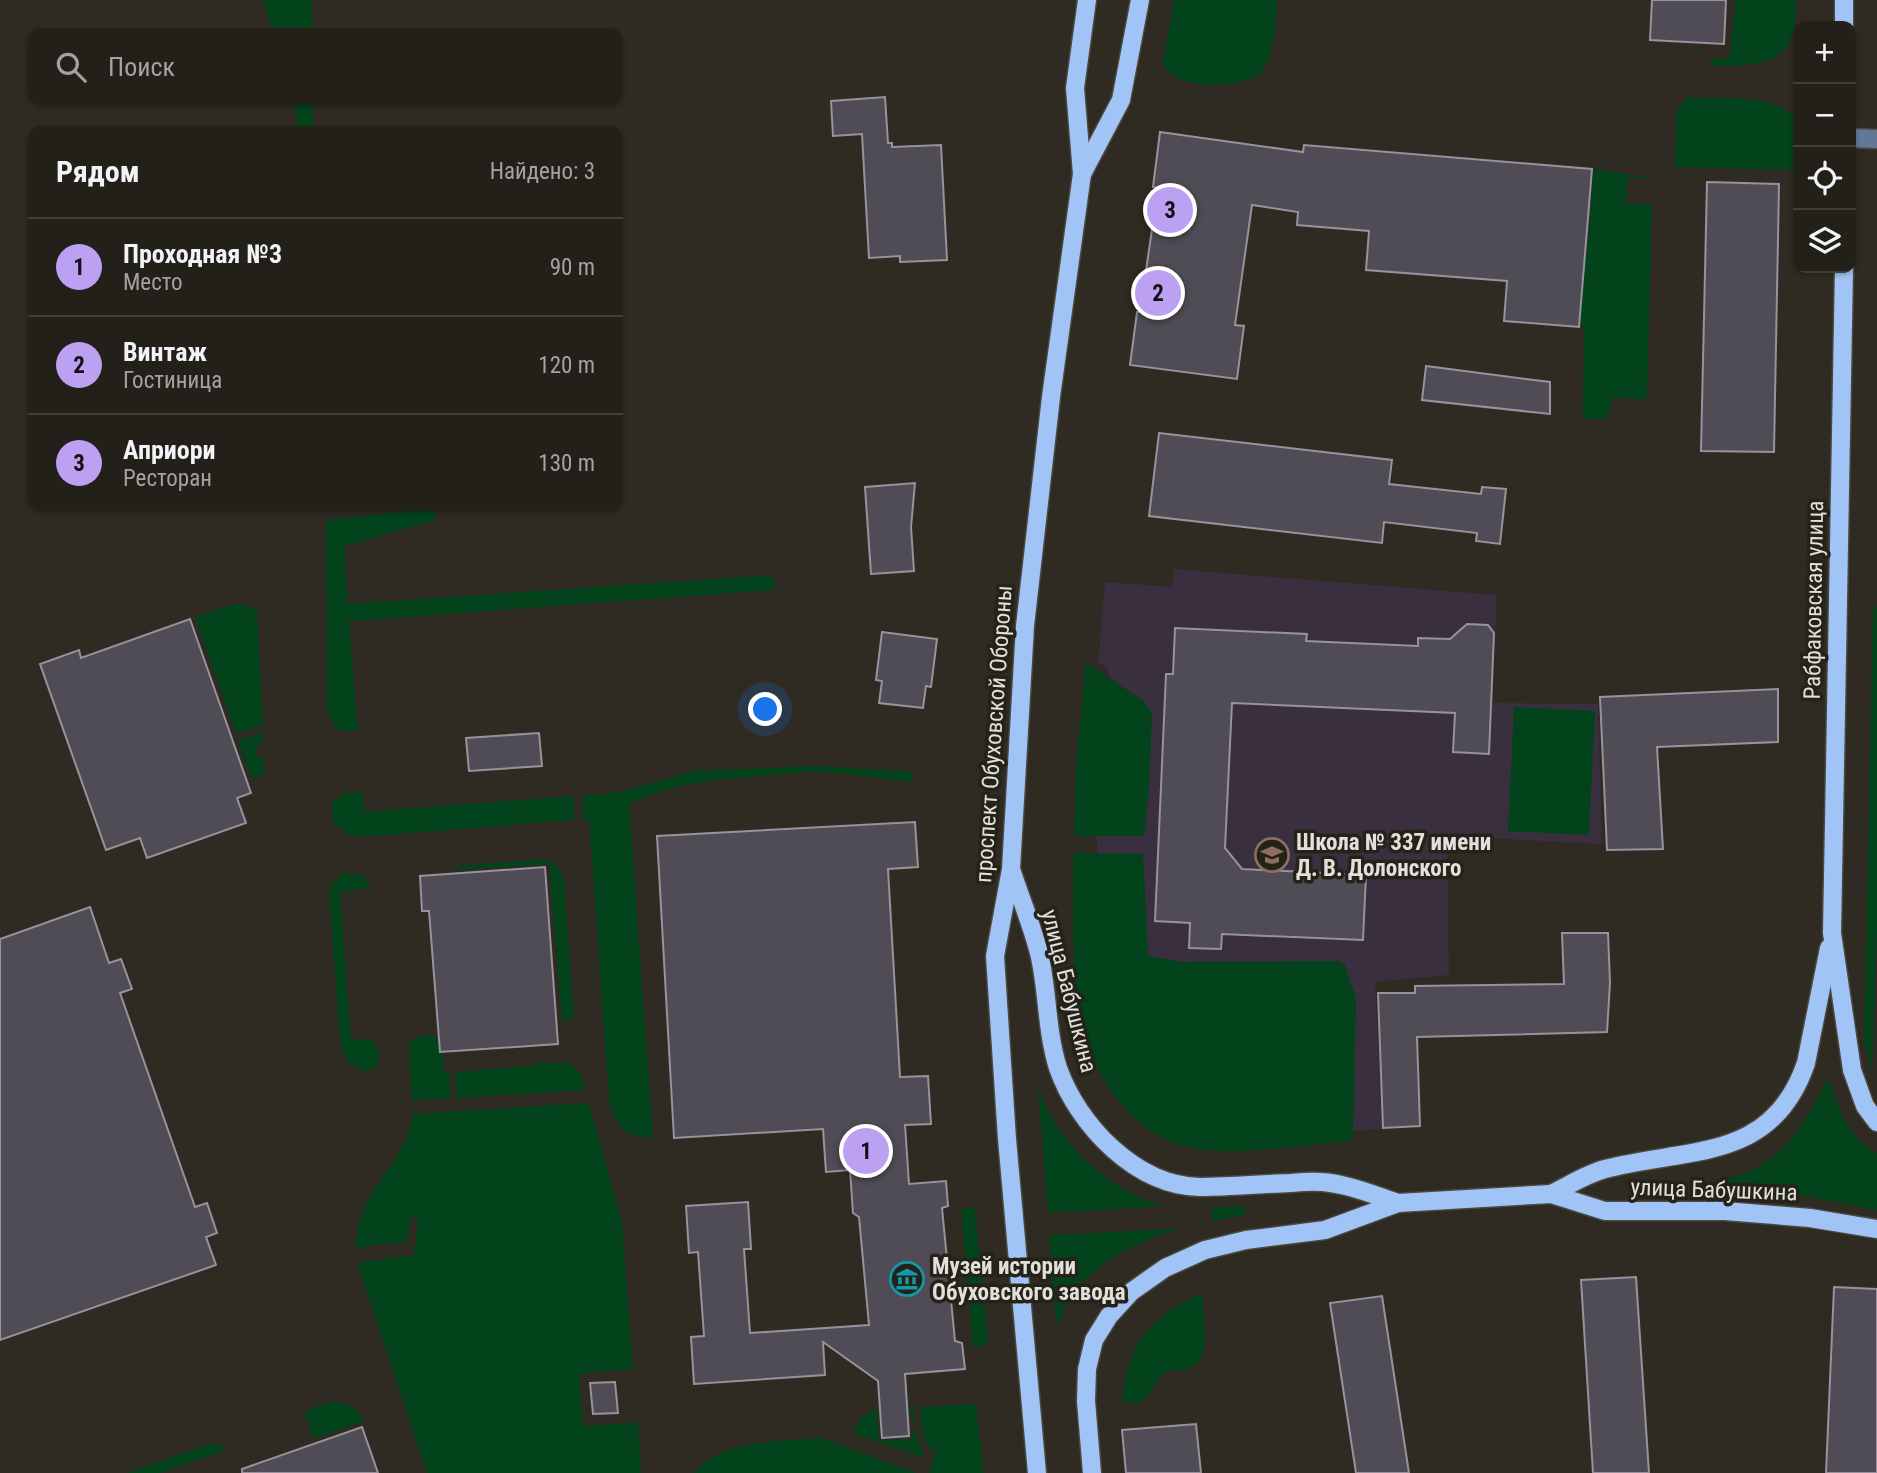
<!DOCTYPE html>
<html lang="ru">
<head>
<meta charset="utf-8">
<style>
  :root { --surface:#23201a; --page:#2b2823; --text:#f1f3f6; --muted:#a3a3a2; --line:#403e39; --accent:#bca0f2 }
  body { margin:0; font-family:"Roboto Condensed",sans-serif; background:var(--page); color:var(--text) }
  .controls { position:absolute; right:21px; top:21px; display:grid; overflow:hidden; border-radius:14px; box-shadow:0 2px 5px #0004 }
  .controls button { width:63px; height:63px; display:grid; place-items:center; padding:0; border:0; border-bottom:2px solid var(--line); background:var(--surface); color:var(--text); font:35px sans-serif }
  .you { position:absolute; left:766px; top:710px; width:24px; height:24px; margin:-18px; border:5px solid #fff; border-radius:50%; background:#1a73e8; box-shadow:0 0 0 10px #1a73e833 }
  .badge { display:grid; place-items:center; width:46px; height:46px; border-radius:50%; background:var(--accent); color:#111; font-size:23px; font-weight:700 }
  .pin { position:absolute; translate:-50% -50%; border:4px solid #fff; box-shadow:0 2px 7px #0006 }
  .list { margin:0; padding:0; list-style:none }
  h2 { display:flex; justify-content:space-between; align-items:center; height:91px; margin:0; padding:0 28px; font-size:30px }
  h2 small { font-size:23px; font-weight:400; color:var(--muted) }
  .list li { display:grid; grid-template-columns:46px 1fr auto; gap:21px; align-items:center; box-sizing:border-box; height:98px; padding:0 28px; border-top:2px solid var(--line) }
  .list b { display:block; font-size:26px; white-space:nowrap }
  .list p { margin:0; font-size:23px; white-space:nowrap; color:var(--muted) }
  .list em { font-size:23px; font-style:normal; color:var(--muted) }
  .icon { flex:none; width:38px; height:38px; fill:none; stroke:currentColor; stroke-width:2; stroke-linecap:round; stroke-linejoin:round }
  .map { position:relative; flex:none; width:1877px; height:1473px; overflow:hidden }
  .search { position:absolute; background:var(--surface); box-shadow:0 2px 5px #0004; left:28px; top:28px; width:595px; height:77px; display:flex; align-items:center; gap:18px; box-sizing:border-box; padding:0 24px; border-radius:14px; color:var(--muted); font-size:26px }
  .panel { position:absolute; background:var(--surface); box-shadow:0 2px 5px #0004; left:28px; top:126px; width:595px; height:385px; border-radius:14px }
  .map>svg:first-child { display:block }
</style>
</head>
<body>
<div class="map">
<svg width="1877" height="1473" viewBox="0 0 1877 1473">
  <rect width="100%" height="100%" fill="#2f2b23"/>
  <path fill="#392f3e" d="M1174 569 1497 595 1492 703 1598 704 1602 844 1447 836 1449 975 1375 982 1382 1129 1285 1136 1097 962V830L1109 669 1098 663 1105 582 1172 587Z"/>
  <g fill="#02431b">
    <path d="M263 0H311L313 33H273Z"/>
    <path d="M1174 0H1278C1275 19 1275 61 1259 74 1239 90 1175 90 1163 64Z"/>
    <path d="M1736 0H1796C1800 65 1762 68 1708 65L1713 58 1729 59Z"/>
    <path d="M1687 97C1719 99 1772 93 1796 118L1798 170 1675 167 1676 112Z"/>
    <path d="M293 100H312L314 131H299Z"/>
    <path d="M1594 169 1653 178H1628L1626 203 1652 205 1647 399 1612 398 1607 419H1583L1584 327 1580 322Z"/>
    <path d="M435 508 436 520 344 546 348 604 773 575 774 590 349 621 358 730 344 732 336 728 327 709 326 520Z"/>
    <path d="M236 604H244L257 610 263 725 236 733 195 617Z"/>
    <path d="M1873 607H1877V935L1872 1071 1864 1041Z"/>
    <path d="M1086 662 1142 700 1152 712 1149 789 1144 836H1074L1076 762Z"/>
    <path d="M1514 707 1595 711 1589 835 1508 831Z"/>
    <path d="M263 732V743L256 744 257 758H264V775L252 779 238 740Z"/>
    <path d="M817 766 913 772 912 782 817 771 715 780 670 788 629 803 653 1138C625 1136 616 1127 609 1100L589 820H583L582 796 622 792 692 771Z"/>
    <path d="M362 792 365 812 573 796 575 820 360 837 349 835 332 821V803L344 793Z"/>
    <path d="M1073 853 1143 854 1148 956 1181 962 1339 961 1345 965 1356 998 1353 1140C1305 1145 1250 1155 1203 1150 1172 1146 1146 1132 1125 1108 1063 1039 1074 940 1073 853Z"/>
    <path d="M544 859 556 865 564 878 574 1019 562 1020 549 864 457 870V866Z"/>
    <path d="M344 873 362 875 370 883 369 887 366 888 340 892 351 1039 372 1040 379 1050 378 1066 367 1072C350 1067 344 1059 340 1041L329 891 332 883Z"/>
    <path d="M432 1035 438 1038 440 1052H443L444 1072H449L451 1098 412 1101 409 1045C414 1035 422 1036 432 1035Z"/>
    <path d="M533 1063H569L581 1073 586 1090 456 1098 455 1072 532 1066Z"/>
    <path d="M1827 1080 1830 1081C1839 1110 1848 1138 1877 1153V1210L1809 1197 1709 1189 1711 1184C1777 1169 1798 1138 1827 1080Z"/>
    <path d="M1038 1088C1059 1145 1106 1189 1164 1206L1048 1213Z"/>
    <path d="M589 1103 622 1222 633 1369 579 1374 583 1426 638 1422 641 1473H427L357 1263 414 1255 418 1219 411 1217 407 1241 356 1248C356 1232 360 1215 368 1200 382 1175 412 1143 412 1114Z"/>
    <path d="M1241 1206 1246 1210 1243 1215 1213 1221 1211 1208Z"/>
    <path d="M975 1208 988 1345 973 1347 961 1209Z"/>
    <path d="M1173 1229H1178C1140 1241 1094 1262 1070 1297 1065 1304 1063 1314 1060 1322L1056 1323 1049 1239 1051 1235Z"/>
    <path d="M1202 1294C1203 1312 1212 1359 1192 1367 1184 1370 1173 1371 1165 1372L1141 1403H1123C1125 1347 1150 1315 1202 1294Z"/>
    <path d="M330 1402C346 1403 356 1406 364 1421L314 1439 304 1411Z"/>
    <path d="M976 1404 984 1473H929L936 1451 929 1449 922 1429 920 1407Z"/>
    <path d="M913 1407 914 1423H912L911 1410 877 1412 879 1440 913 1439 912 1431H915L925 1458 855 1434C857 1404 891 1409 913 1407Z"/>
    <path d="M821 1438 916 1473H694C724 1438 779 1442 821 1438Z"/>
    <path d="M212 1443 218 1444 226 1450 160 1473H127Z"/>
  </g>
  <g fill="#504c55" stroke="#97929c" stroke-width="2">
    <path d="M1652 0H1726L1724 44 1650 40Z"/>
    <path d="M885 97 888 143H892V147L941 145 947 260 900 262V256L869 258 862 134 833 136 831 101Z"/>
    <path d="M1160 132 1303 152 1304 145 1592 169 1579 327 1504 321 1507 281 1366 270 1369 231 1297 225 1298 212 1252 205 1235 325 1244 326 1237 379 1130 365 1137 312H1140L1158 188 1153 187Z"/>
    <path d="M1707 182 1779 184 1774 452 1701 451Z"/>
    <path d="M1426 366 1550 382V414L1422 400Z"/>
    <path d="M1159 433 1392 460 1389 484 1481 494 1482 487 1506 489 1500 544 1476 541 1477 533 1384 522 1382 543 1149 516Z"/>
    <path d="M915 483 911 527 914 571 871 574 865 487Z"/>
    <path d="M190 619 251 793 237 798 246 823 147 858 140 838 106 850 40 664 79 650 81 658Z"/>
    <path d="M1467 624 1488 625 1494 633 1489 754 1453 752 1455 713 1232 703 1225 848 1242 869 1366 875 1363 940 1222 934 1221 949 1189 948 1190 923 1155 921 1166 674H1173L1175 628 1307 634 1306 641 1418 646V638L1450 639Z"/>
    <path d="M882 632 937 639 931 687 926 686 923 708 879 703 882 681 876 680Z"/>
    <path d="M1778 689V742L1657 747 1663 849 1607 850 1600 697Z"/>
    <path d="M539 733 542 766 469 771 466 738Z"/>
    <path d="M915 822 918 867 888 869 900 1077 928 1076 931 1124 905 1125 909 1184 946 1181 948 1206 942 1208 955 1341 962 1343 965 1369 905 1374 909 1436 882 1438 878 1381 823 1342 825 1375 694 1384 691 1337 704 1336 698 1252 689 1253 686 1206 748 1202 751 1249H744L750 1333 869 1325 859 1217 853 1213 850 1170 826 1172 823 1129 674 1138 657 836Z"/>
    <path d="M545 867 558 1044 440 1052 429 911H422L420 876Z"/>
    <path d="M90 907 109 963 121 959 132 989 120 993 195 1207 207 1203 217 1233 206 1237 216 1265 0 1340V939Z"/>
    <path d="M1562 933H1608L1610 983 1607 1032 1417 1037 1420 1126 1383 1128 1378 993H1415V986L1564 984Z"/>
    <path d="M1636 1277 1649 1473H1593L1581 1280Z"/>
    <path d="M1834 1287 1877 1289V1473H1826Z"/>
    <path d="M1382 1296 1409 1473H1356L1330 1303Z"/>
    <path d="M615 1382 618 1413 593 1414 590 1383Z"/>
    <path d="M1196 1424 1201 1473H1126L1122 1430Z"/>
    <path d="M362 1427 378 1473H242V1469Z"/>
  </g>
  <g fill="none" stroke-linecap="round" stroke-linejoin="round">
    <g stroke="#4c4840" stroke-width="21">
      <path id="minor" d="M1851 138 1877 139"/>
    </g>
    <g stroke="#4c4840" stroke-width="21">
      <g id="major">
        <path d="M1844 0V26"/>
        <path d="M1082 174 1121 100 1140 0"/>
        <path d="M1844 268 1832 933 1852 1070 1865 1106 1877 1122"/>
        <path d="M1012 872C1021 899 1032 926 1039 953 1048 990 1046 1030 1058 1068 1078 1125 1136 1186 1200 1187 1230 1187 1260 1184 1290 1183 1301 1182 1312 1181 1322 1182 1348 1184 1374 1195 1398 1203"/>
        <path d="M1551 1194C1568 1186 1586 1174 1605 1169 1688 1147 1772 1163 1806 1063L1829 948"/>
        <path d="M1037 1473 1007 1139 995 956 1011 869 1025 626 1051 397 1082 174 1075 88 1087 0"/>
        <path d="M1092 1473 1086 1401 1087 1369 1094 1340 1109 1316 1131 1292 1165 1268 1205 1250 1246 1240 1325 1230 1398 1203 1551 1194 1605 1211H1725L1810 1218 1877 1229"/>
      </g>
    </g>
    <use href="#minor" stroke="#627896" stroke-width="18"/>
    <use href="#major" stroke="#a0c4f5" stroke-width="18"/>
  </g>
  <defs>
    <g id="school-ring" transform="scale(1.75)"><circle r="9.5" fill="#25221a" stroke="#8d6e63" stroke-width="1.5"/><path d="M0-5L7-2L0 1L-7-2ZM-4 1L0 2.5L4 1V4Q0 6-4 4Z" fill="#8d6e63"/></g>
    <g id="museum-ring" transform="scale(1.75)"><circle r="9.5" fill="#25221a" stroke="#0f9aa8" stroke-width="1.5"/><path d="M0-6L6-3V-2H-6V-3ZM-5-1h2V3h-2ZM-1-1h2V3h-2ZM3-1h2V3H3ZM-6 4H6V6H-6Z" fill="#0f9aa8"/></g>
  </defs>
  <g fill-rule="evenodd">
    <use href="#school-ring" x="1272" y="855"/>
    <use href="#museum-ring" x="907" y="1279"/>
  </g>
  <g text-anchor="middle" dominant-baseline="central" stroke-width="7" stroke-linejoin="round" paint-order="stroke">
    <g font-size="23" fill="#e2e0db" stroke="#25221a">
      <text transform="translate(1814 600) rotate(-89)">Рабфаковская улица</text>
      <text transform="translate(994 734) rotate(-86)">проспект Обуховской Обороны</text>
      <text transform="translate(1069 991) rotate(76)">улица Бабушкина</text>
      <text transform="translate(1714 1190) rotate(2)">улица Бабушкина</text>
    </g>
    <g font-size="23" font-weight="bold" fill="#e2e0db" stroke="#25221a" text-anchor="start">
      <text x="1296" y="842">Школа № 337 имени<tspan x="1296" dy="26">Д. В. Долонского</tspan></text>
      <text x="932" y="1266">Музей истории<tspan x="932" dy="26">Обуховского завода</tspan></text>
    </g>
  </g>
</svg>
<div class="controls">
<button>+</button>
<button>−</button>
<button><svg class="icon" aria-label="locate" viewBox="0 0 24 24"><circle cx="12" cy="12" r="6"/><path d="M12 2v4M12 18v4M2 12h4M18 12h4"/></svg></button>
<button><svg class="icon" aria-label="layers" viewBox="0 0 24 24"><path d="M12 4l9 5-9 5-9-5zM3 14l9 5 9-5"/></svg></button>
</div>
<div class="you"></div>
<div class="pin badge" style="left:866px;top:1151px">1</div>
<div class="pin badge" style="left:1158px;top:293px">2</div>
<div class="pin badge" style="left:1170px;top:210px">3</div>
<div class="search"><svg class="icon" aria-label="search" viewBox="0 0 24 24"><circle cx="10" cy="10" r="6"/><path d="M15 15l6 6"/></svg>Поиск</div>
<section class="panel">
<h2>Рядом<small>Найдено: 3</small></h2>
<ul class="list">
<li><span class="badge">1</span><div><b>Проходная №3</b><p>Место</p></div><em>90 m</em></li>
<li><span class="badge">2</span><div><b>Винтаж</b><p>Гостиница</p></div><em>120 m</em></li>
<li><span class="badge">3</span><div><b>Априори</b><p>Ресторан</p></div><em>130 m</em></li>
</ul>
</section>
</div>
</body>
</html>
